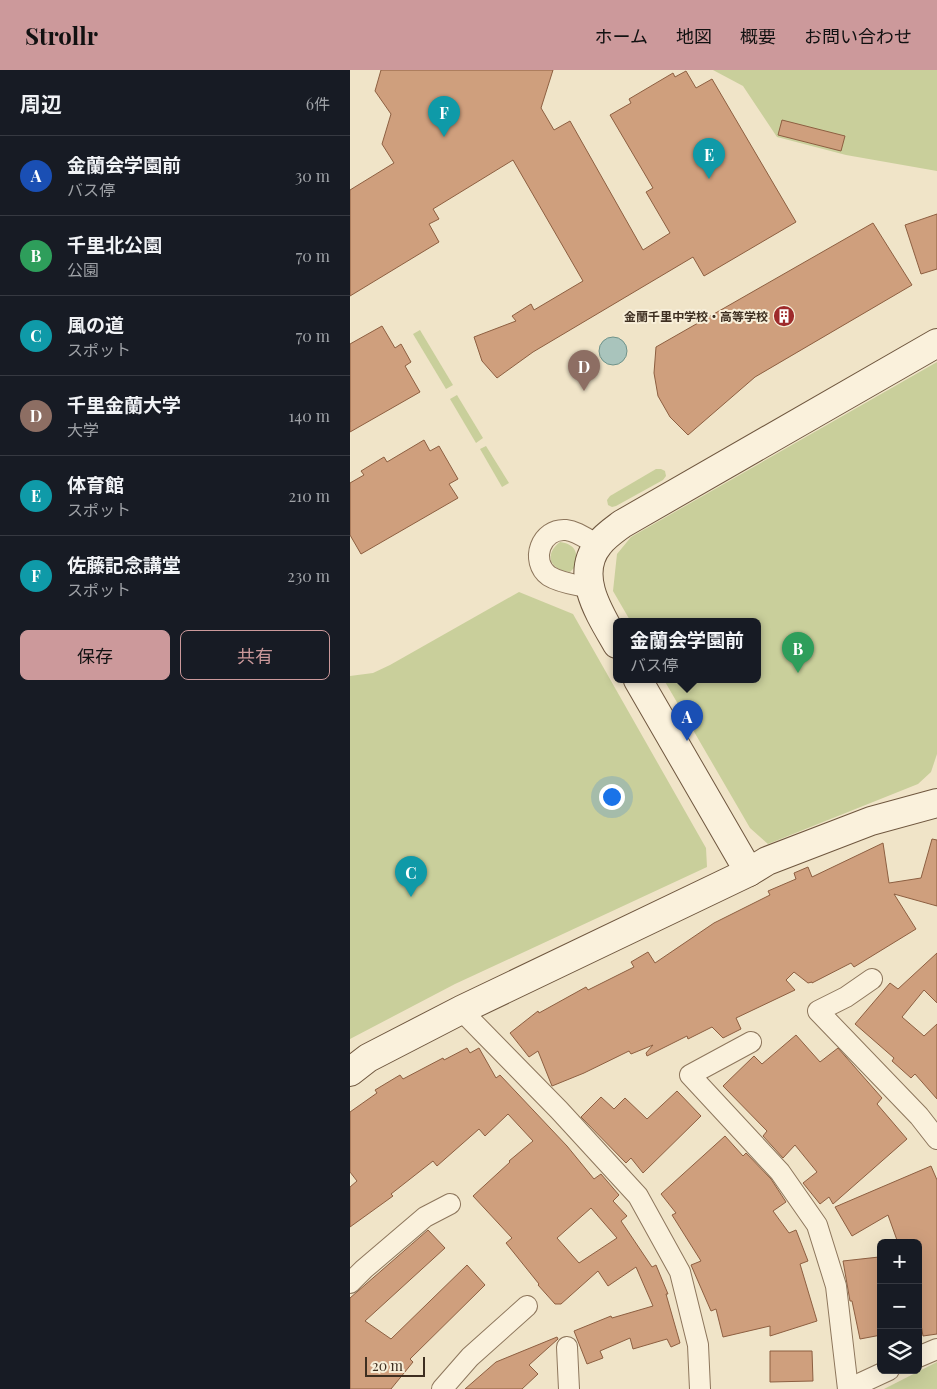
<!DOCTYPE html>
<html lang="ja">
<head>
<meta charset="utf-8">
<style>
  :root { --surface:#171b24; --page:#20242c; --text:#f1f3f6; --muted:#9ea1a6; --line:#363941; --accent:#cc999b }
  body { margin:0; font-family:"Playfair Display","Noto Sans JP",serif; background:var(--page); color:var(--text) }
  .controls { position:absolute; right:15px; bottom:15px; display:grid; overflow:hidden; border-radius:8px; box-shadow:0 5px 20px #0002 }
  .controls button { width:45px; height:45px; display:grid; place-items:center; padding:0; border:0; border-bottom:1px solid var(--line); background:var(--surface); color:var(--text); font:25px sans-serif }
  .scale { position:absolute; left:15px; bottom:12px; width:60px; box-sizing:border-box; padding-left:5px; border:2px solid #3d2e20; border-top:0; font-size:14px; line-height:18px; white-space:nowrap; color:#3d2e20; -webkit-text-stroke:4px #f7eed8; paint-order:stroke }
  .you { position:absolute; left:261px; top:726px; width:18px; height:18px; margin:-12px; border:4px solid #fff; border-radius:50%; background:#1a73e8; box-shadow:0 0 0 8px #1a73e833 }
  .badge { display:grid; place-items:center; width:32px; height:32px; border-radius:50%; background:var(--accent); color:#fff; font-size:16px; font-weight:700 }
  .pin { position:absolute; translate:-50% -41px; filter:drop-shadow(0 1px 2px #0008) }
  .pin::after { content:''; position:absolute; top:26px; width:18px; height:15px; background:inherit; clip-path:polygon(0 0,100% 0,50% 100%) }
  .popup { position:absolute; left:263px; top:548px; width:148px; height:65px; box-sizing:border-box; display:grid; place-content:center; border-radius:8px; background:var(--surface); filter:drop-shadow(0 1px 4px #0005); font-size:16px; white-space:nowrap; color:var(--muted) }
  .popup b { font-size:19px; color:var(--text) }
  .popup::after { content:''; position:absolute; left:50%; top:100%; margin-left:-10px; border:10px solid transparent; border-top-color:var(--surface) }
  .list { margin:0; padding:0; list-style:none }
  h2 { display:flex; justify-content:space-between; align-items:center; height:65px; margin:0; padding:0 20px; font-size:21px }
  h2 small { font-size:16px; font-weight:400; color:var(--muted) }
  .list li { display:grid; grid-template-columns:32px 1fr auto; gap:15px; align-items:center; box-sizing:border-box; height:80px; padding:0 20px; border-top:1px solid var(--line) }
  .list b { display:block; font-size:19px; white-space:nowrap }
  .list p { margin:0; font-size:16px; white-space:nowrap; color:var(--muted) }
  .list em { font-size:16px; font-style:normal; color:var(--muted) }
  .actions { display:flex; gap:10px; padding:15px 20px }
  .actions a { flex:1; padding:11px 0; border:1px solid var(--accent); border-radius:8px; text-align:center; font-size:18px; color:var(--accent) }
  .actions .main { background:var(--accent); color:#111 }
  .icon { flex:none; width:28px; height:28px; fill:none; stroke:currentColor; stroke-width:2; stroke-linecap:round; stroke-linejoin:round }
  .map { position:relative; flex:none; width:587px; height:1319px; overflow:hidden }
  header { display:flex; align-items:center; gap:30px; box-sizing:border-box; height:70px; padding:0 25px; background:var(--accent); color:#111 }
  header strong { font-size:24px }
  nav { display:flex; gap:28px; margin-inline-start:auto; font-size:18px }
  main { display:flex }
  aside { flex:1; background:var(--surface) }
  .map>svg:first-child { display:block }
</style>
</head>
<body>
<header>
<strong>Strollr</strong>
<nav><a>ホーム</a><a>地図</a><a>概要</a><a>お問い合わせ</a></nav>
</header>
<main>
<aside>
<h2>周辺<small>6件</small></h2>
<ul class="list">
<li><span class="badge" style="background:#1a4fb4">A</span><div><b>金蘭会学園前</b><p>バス停</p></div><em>30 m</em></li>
<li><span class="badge" style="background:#2e9e5b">B</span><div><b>千里北公園</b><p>公園</p></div><em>70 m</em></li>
<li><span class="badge" style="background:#0f9aa8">C</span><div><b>風の道</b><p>スポット</p></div><em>70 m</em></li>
<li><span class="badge" style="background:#8d6e63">D</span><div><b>千里金蘭大学</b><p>大学</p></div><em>140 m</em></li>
<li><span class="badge" style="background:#0f9aa8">E</span><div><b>体育館</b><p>スポット</p></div><em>210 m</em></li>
<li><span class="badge" style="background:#0f9aa8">F</span><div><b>佐藤記念講堂</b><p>スポット</p></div><em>230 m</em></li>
</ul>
<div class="actions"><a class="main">保存</a><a>共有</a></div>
</aside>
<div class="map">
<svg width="587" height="1319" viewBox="0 0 587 1319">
  <rect width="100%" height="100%" fill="#f0e4c8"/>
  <g fill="#c9cf9b">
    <path d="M363 0H587V101L496 85 427 67 393 16Z"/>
    <path d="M70 260 103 315 96 319 63 264Z"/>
    <path d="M587 292V684L581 702 568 714 418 774 400 758 314 610H407V552H281L263 521 267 484 281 467Z"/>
    <path d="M107 325 133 368 126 373 100 329Z"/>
    <path d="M136 376 159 413 152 417 130 379Z"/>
    <path d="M306 399H311L315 401 316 406 313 410 266 436 262 437 258 435 257 430 260 426Z"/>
    <path d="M210 472C225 474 228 482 226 496L220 502C199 500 194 484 210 472Z"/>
    <path d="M169 522 223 544 356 778 357 797 105 914 0 969V606L23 603 40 595Z"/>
    <path d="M587 1292V1319H534Z"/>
  </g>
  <circle fill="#a9c4bc" stroke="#6f938a" cx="263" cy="281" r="14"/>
  <g fill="#cf9f7d" stroke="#8d5f41" fill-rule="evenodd">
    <path d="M31 0H203L191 38 204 60 220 51 293 180 320 163 296 122 303 118 260 45 281 33 279 29 323 3 325 7 336 1 346 18 362 9 446 152 354 206 343 187 183 282 147 308 132 291 124 267 166 251 162 246 181 234 184 240 233 211 163 90 83 139 89 149 79 154 89 172 0 226V120L44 93 32 74 41 44 25 21Z"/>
    <path d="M432 50 495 66 491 81 428 65Z"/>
    <path d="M587 144V199L571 204 555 155Z"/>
    <path d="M523 153 562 215 405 307 338 365 320 347 308 326 304 303 306 277Z"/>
    <path d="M32 256 45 278 51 274 61 292 55 296 70 322 0 362V274Z"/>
    <path d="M74 370 80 381 89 376 108 409 99 414 108 428 11 484 0 465V413L14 405 11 401 34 387 37 392Z"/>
    <path d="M582 769 587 770V836L544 824 566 859 504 897 501 893 462 913V912L458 913 444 902 436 910 445 920 386 948 391 959 373 968 362 957 338 969 337 966 297 986 296 983 303 975 281 984 279 981 234 1003 202 1016 188 981 179 987 160 963 188 941 189 943 236 917 238 920 284 897 281 892 298 882 305 893 364 853 420 825 418 821 446 809 444 803 458 797 462 807 533 773 539 813 571 808Z"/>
    <path d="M587 883V933L574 920 552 947 574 966 587 954V1029L565 1004 561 1008 542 991 544 988 505 954 540 913 548 919Z"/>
    <path d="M446 965 470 992 488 978 532 1028 527 1034 557 1069 483 1134 479 1127 470 1134 453 1113 467 1102 445 1075 433 1088 413 1066 417 1061 373 1016 404 986 412 994Z"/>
    <path d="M117 978 120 983 129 978 146 1008 150 1005 217 1076 244 1109 251 1104 269 1125 263 1131 277 1146 271 1151 302 1197 306 1195 318 1224H316L330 1273 321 1277 317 1269 283 1279 280 1268 250 1281 253 1288 237 1294 224 1261 261 1246 262 1248 303 1236 286 1197 258 1216 248 1201 211 1234H205L188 1215 189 1214 156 1173 162 1168 123 1126 160 1092 159 1091 183 1071 158 1044 135 1066 129 1059 87 1096 83 1091 41 1124 43 1126 0 1157V1117L7 1111 0 1102V1042L27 1023 25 1020 50 1005 53 1009 93 988 94 990ZM241 1138 267 1168 229 1193 207 1168Z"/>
    <path d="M327 1021 351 1046 293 1103 281 1088 276 1093 231 1047 251 1027 264 1039 275 1028 297 1049Z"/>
    <path d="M375 1066 393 1086 396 1083 421 1109 436 1132 423 1141 439 1163 446 1160 458 1191 450 1194 467 1251 420 1266V1256L373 1267 366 1239 361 1241 341 1195 351 1191 322 1145 326 1143 311 1124Z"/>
    <path d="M581 1096 587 1110V1264L573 1266 568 1238V1173H548L538 1145 502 1166 485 1137Z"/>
    <path d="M78 1160 95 1178 15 1251 41 1269 117 1195 135 1215 60 1289 63 1292 41 1319H0V1228Z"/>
    <path d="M529 1187 531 1203V1265L510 1269 502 1231H500L493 1191Z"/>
    <path d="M207 1267 208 1269 179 1295 188 1304 172 1319H115L146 1292Z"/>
    <path d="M420 1281H462L463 1311 420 1312Z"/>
  </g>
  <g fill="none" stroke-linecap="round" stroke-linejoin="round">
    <g stroke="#8d765c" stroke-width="22">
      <g id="street">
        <path d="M240 518C227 515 210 513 199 506 179 491 191 458 216 460 227 461 238 470 248 475"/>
        <path d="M522 909 496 927 468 941 569 1046 587 1069"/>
        <path d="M111 940 209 1040 288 1126 330 1202 348 1275 350 1319"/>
        <path d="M401 972 340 1005 430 1102 467 1155 486 1216 498 1319"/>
        <path d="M0 1213 14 1199 75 1147 100 1134"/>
        <path d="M217 1277 219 1319"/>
        <path d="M568 1287 587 1279"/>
        <path d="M92 1319 120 1287 177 1236"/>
        <path d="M498 1319 539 1300"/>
      </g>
    </g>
    <g stroke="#6f573f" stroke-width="30">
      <g id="secondary">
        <path d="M267 574C251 546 223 505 249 474 255 466 264 460 272 454L587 273"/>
        <path d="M399 802 417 791 521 751 587 733"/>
        <path d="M0 1002 18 988 111 940 399 802 288 610"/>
      </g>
    </g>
    <use href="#street" stroke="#faf1dc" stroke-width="20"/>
    <use href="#secondary" stroke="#faf1dc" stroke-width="28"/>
  </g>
  <defs>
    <g id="building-disc" transform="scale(1.125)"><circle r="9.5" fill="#9e2a2b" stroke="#f7eed8"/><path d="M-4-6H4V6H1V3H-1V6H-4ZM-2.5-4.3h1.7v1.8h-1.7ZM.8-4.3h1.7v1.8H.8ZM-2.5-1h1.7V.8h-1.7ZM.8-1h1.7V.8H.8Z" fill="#fff"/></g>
  </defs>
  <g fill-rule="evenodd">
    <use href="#building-disc" x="434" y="246"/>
  </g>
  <g text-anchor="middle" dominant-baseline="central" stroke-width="4" stroke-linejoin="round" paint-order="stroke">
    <g font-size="12" font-weight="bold" fill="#3d2e20" stroke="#f7eed8" text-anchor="end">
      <text x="418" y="246">金蘭千里中学校・高等学校</text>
    </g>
  </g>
</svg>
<div class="controls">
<button>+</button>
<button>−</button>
<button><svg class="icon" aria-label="layers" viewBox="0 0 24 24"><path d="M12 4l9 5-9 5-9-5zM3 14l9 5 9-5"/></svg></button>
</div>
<div class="scale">20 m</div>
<div class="you"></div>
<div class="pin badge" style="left:337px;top:671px;background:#1a4fb4">A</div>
<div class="popup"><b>金蘭会学園前</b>バス停</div>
<div class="pin badge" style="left:448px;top:603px;background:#2e9e5b">B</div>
<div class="pin badge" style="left:61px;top:827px;background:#0f9aa8">C</div>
<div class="pin badge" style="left:234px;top:321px;background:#8d6e63">D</div>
<div class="pin badge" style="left:359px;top:109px;background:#0f9aa8">E</div>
<div class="pin badge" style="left:94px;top:67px;background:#0f9aa8">F</div>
</div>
</main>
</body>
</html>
